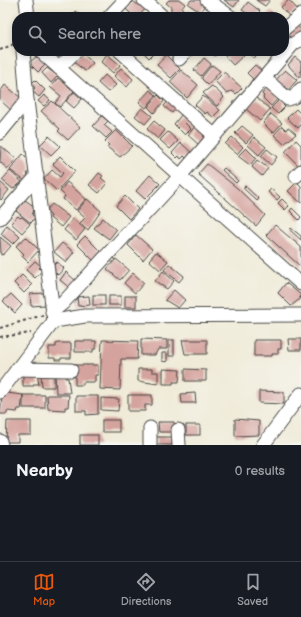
<!DOCTYPE html>
<html lang="en">
<head>
<meta charset="utf-8">
<style>
  :root { --surface:#171b24; --page:#242831; --text:#f1f3f6; --muted:#9ea1a6; --line:#363941; --accent:#ea580c }
  body { margin:0; font-family:"Balsamiq Sans",sans-serif; background:var(--page); color:var(--text) }
  .list { margin:0; padding:0; list-style:none }
  h2 { display:flex; justify-content:space-between; align-items:center; height:52px; margin:0; padding:0 16px; font-size:17px }
  h2 small { font-size:13px; font-weight:400; color:var(--muted) }
  .icon { flex:none; width:22px; height:22px; fill:none; stroke:currentColor; stroke-width:2; stroke-linecap:round; stroke-linejoin:round }
  .map { position:relative; flex:none; width:301px; height:445px; overflow:hidden }
  .search { position:absolute; background:var(--surface); box-shadow:0 2px 6px #0003; left:12px; right:12px; top:12px; height:44px; display:flex; align-items:center; gap:10px; box-sizing:border-box; padding:0 14px; border-radius:16px; color:var(--muted); font-size:15px }
  .sheet { height:116px; background:var(--surface) }
  nav { display:flex; justify-content:space-around; align-items:center; box-sizing:border-box; height:56px; border-top:1px solid var(--line); background:var(--surface); font-size:11px; color:var(--muted) }
  nav a { display:grid; justify-items:center; gap:2px }
  nav .on { color:var(--accent) }
  .map>svg:first-child { display:block }
</style>
</head>
<body>
<div class="map">
<svg width="301" height="445" viewBox="0 0 301 445">
  <rect width="100%" height="100%" fill="#f6f6f2"/>
  <filter id="ink" filterUnits="userSpaceOnUse"><feTurbulence type="fractalNoise" baseFrequency=".025" numOctaves="2"/><feDisplacementMap in="SourceGraphic" scale="8" xChannelSelector="R" yChannelSelector="G"/><feConvolveMatrix kernelMatrix="1 2 1 2 8 2 1 2 1" color-interpolation-filters="sRGB"/></filter>
  <filter id="wash" filterUnits="userSpaceOnUse"><feTurbulence type="fractalNoise" baseFrequency=".012" numOctaves="4" result="noise"/><feDisplacementMap in="SourceGraphic" scale="16" xChannelSelector="R" yChannelSelector="G"/><feGaussianBlur stdDeviation="0.9" result="paint"/><feColorMatrix in="noise" values="0 0 0 0 0 0 0 0 0 0 0 0 0 0 0 0 0 1.4 0 .05"/><feComposite in="paint" operator="in"/></filter>
  <g filter="url(#wash)">
    <rect width="100%" height="100%" fill="#f0ebd8"/>
    <g id="blocks">
      <g fill="#d5a39e">
        <path d="M169 0H180L185 4 182 8 184 10 179 17 171 11V7L166 3Z"/>
        <path d="M191 0H201L206 4 200 12 188 4Z"/>
        <path d="M224 0H239L234 7Z"/>
        <path d="M256 0H270L265 6Z"/>
        <path d="M289 0 297 9 289 16 281 7Z"/>
        <path d="M133 1 139 6 141 3 147 7 138 17H134L126 9Z"/>
        <path d="M248 2 260 11 255 17H252L242 10Z"/>
        <path d="M189 10 197 17H182Z"/>
        <path d="M75 11 83 17H71Z"/>
        <path d="M271 12 276 17H265Z"/>
        <path d="M297 25 301 30V35L293 41 287 33Z"/>
        <path d="M142 51H156L149 58Z"/>
        <path d="M209 51H219L215 56Z"/>
        <path d="M229 51H239L244 55 233 65 225 56Z"/>
        <path d="M245 51H254L258 54 254 58Z"/>
        <path d="M82 53 93 63 85 71 74 62Z"/>
        <path d="M107 54 120 65 113 73 101 62Z"/>
        <path d="M166 55 180 69 171 78 157 65Z"/>
        <path d="M37 56 46 64 38 72 29 63Z"/>
        <path d="M295 57 301 62 300 78 288 65Z"/>
        <path d="M204 58 211 64 201 76 194 70Z"/>
        <path d="M212 65 220 71 208 85 202 79V77Z"/>
        <path d="M255 65 265 74 254 86 250 83 253 79 247 73Z"/>
        <path d="M47 68 58 76 51 83 42 73Z"/>
        <path d="M121 68 133 79 127 87 114 76Z"/>
        <path d="M181 70 198 85 187 98 170 82Z"/>
        <path d="M285 70 297 80 288 90 276 80Z"/>
        <path d="M224 72 242 88 236 94 232 91 226 93 215 81Z"/>
        <path d="M105 75 116 85 108 92 98 83Z"/>
        <path d="M58 78 74 91 60 107 55 103 61 96 50 87Z"/>
        <path d="M35 80 45 90 39 97 32 91 35 88 31 84Z"/>
        <path d="M5 85 21 98 12 111 0 100V92Z"/>
        <path d="M212 86 224 97 217 106 203 93Z"/>
        <path d="M267 88 278 98 271 106 263 98 264 96 262 94Z"/>
        <path d="M150 90 156 95 146 108 139 102Z"/>
        <path d="M74 92 82 99 74 108 66 101Z"/>
        <path d="M44 95 50 100 44 106 38 101Z"/>
        <path d="M158 95 164 101 154 113 148 107Z"/>
        <path d="M203 96 220 110 213 117 207 112 205 114 195 105Z"/>
        <path d="M256 98 270 109 260 121 246 109Z"/>
        <path d="M280 99 285 103 283 105 285 107 278 114 271 108Z"/>
        <path d="M52 101 80 127 68 140 58 131 60 129 41 111Z"/>
        <path d="M168 101 176 108 172 113 164 106Z"/>
        <path d="M142 108 152 116 145 124 135 116Z"/>
        <path d="M296 109 301 114V125L298 128 287 118Z"/>
        <path d="M182 114 187 119 184 122 191 129 185 135 174 124Z"/>
        <path d="M271 114 282 123 273 133 263 123Z"/>
        <path d="M102 116 108 121 104 125 112 132 106 138 93 126Z"/>
        <path d="M154 121 165 130 158 139 147 129Z"/>
        <path d="M196 125 205 134 203 136 206 138 199 145 188 135Z"/>
        <path d="M242 126 253 135 246 143 235 133Z"/>
        <path d="M282 126 286 130 288 127 296 134 284 144 274 135Z"/>
        <path d="M116 130 132 146 120 157 107 147 109 145 105 141Z"/>
        <path d="M168 132 178 141 170 149 160 140Z"/>
        <path d="M49 136 60 146 51 155 40 145Z"/>
        <path d="M232 137 243 147 237 154 225 144Z"/>
        <path d="M254 137 266 147 259 155 248 145Z"/>
        <path d="M296 140 301 145V164L299 166 285 152Z"/>
        <path d="M181 143 192 153 187 159 184 156 181 159 179 156 177 158 172 153Z"/>
        <path d="M1 146 16 159 8 169 0 162Z"/>
        <path d="M246 148 256 158 250 165 238 156Z"/>
        <path d="M267 149 277 157 271 165 261 156Z"/>
        <path d="M23 154 28 159 30 170 27 174 30 177 26 182 10 170Z"/>
        <path d="M60 156 75 171 57 191 44 179 52 170 60 177 63 173 53 164Z"/>
        <path d="M257 160 268 168 262 176 252 167Z"/>
        <path d="M207 164 236 187 265 215 256 226 198 174Z"/>
        <path d="M224 168 238 181 236 183 222 170Z"/>
        <path d="M10 171 22 182 13 189 2 180Z"/>
        <path d="M99 173 103 176 101 178 107 183 99 193 89 185Z"/>
        <path d="M150 175 160 184 145 199 136 191Z"/>
        <path d="M0 182 9 190 1 200 0 199Z"/>
        <path d="M67 182 86 199 76 210 63 199 65 196 60 191Z"/>
        <path d="M297 182 301 186V203L288 191Z"/>
        <path d="M245 186 259 199 257 201 243 188Z"/>
        <path d="M271 189 280 197 277 200 268 192Z"/>
        <path d="M125 196 138 209 129 219 116 206Z"/>
        <path d="M87 199 101 211 88 230 80 223 85 218 77 211Z"/>
        <path d="M282 199 289 206 285 210 278 203Z"/>
        <path d="M25 200 35 207 32 215 35 217 31 223 16 211Z"/>
        <path d="M52 204 69 217 61 227 50 218 51 216 46 211Z"/>
        <path d="M292 208 301 217 299 220 290 211Z"/>
        <path d="M18 216 20 218 22 217 30 224 22 233 11 223Z"/>
        <path d="M103 218 116 230 109 239 94 228Z"/>
        <path d="M73 219 85 229 76 240 64 230Z"/>
        <path d="M7 225 20 237 13 244 1 234Z"/>
        <path d="M275 225 301 247V267L266 235Z"/>
        <path d="M291 228 301 236V240L290 230Z"/>
        <path d="M136 235 152 249 143 260 128 245Z"/>
        <path d="M85 236 101 252 93 260 77 244Z"/>
        <path d="M0 237 11 246 4 254 1 255Z"/>
        <path d="M26 237 39 250 28 262 22 256 24 254 16 246Z"/>
        <path d="M62 243 74 252 66 262 54 252Z"/>
        <path d="M156 252 168 261 160 270 149 260Z"/>
        <path d="M116 259 129 270 120 280 107 269Z"/>
        <path d="M35 261 41 266 39 268 42 271 35 278 26 270Z"/>
        <path d="M57 262 64 268 58 275 51 268Z"/>
        <path d="M169 264 184 276 179 282 164 270Z"/>
        <path d="M163 271 174 281 167 289 155 281Z"/>
        <path d="M66 272 77 282 71 289 60 280Z"/>
        <path d="M133 273 144 283 135 293 124 283Z"/>
        <path d="M22 275 32 285 24 293 14 283Z"/>
        <path d="M286 283 301 295 299 297 301 298 291 306 278 293Z"/>
        <path d="M174 290 185 300 178 308 165 300Z"/>
        <path d="M44 293 45 305 31 306 30 294Z"/>
        <path d="M11 294 22 305 15 313 3 301Z"/>
        <rect x="93" y="295" width="12" height="10"/>
        <path d="M89 296 90 305 78 306 77 297Z"/>
        <rect x="109" y="296" width="12" height="9"/>
        <rect x="125" y="296" width="11" height="11"/>
        <path d="M141 339 167 340V349H158L155 355H141Z"/>
        <path d="M288 339H301V350H289Z"/>
        <path d="M102 340 138 341 137 359H121L120 390 100 389Z"/>
        <rect x="169" y="340" width="5" height="16"/>
        <path d="M182 340H207V354H185Z"/>
        <path d="M254 340H281V349H278V354H272V356H254Z"/>
        <path d="M75 341H96V349H93V352H75Z"/>
        <path d="M59 343H71V358H61V360H55V358H49V347H56V344Z"/>
        <path d="M162 353H167V362L162 361Z"/>
        <path d="M75 365H98V375H95V382H83V385H75Z"/>
        <path d="M138 369H152V372H158V384L138 381Z"/>
        <path d="M163 369 180 370 179 382H173V384H163Z"/>
        <path d="M185 369 206 370V381H185Z"/>
        <path d="M55 373H65V378H68L70 393H56Z"/>
        <path d="M23 374H37L39 384H34V386H23Z"/>
        <path d="M41 374H54V387H42Z"/>
        <path d="M259 391 284 392V404L259 403Z"/>
        <path d="M7 393 23 395 21 409H18L17 412 7 411V414H0L2 395 6 396Z"/>
        <path d="M195 393 196 403H182L181 394Z"/>
        <rect x="23" y="395" width="22" height="13"/>
        <path d="M47 395H69L68 407H65V410L48 409Z"/>
        <path d="M128 395H152V405H145V411H128Z"/>
        <path d="M76 396H98V414L86 415V411H76Z"/>
        <path d="M101 398 119 399 118 411 101 410Z"/>
        <path d="M235 419 259 421V435L235 436Z"/>
        <rect x="102" y="420" width="17" height="12"/>
        <path d="M7 421H31V435H18V442H6Z"/>
        <path d="M158 422H174L175 432H159Z"/>
        <rect x="186" y="425" width="14" height="10"/>
        <rect x="80" y="435" width="18" height="10"/>
        <rect x="156" y="437" width="16" height="8"/>
      </g>
    </g>
  </g>
  <g filter="url(#ink)">
    <use href="#blocks" fill-opacity="0" stroke="#494845" stroke-width="1"/>
    <g fill="none" stroke-linecap="round" stroke-linejoin="round">
      <g stroke="#494845" stroke-width="15">
        <g id="minor">
          <path d="M26 0 28 17"/>
          <path d="M144 0 161 15"/>
          <path d="M207 0 231 17"/>
          <path d="M109 17 125 0"/>
          <path d="M284 29 301 15"/>
          <path d="M40 51 301 284"/>
          <path d="M120 51 214 135"/>
          <path d="M179 59 186 51"/>
          <path d="M59 68 76 51"/>
          <path d="M264 78 288 99 294 97 301 89"/>
          <path d="M0 133 27 100"/>
          <path d="M296 176 301 171"/>
          <path d="M0 218 37 176"/>
          <path d="M52 312 62 304 180 176 293 44 301 39"/>
          <path d="M54 321 85 316 301 315"/>
          <path d="M17 369 71 370"/>
          <path d="M0 392 54 321 27 100 23 51"/>
          <path d="M150 428V445"/>
          <path d="M178 430 179 445"/>
          <path d="M0 441 1 445"/>
          <path d="M263 445 301 394"/>
        </g>
      </g>
      <g stroke="#494845" stroke-width="2" stroke-dasharray="3 3" stroke-linecap="butt">
        <path d="M0 50 14 44"/>
        <path d="M0 328 43 315"/>
        <path d="M0 337 31 333"/>
      </g>
      <use href="#minor" stroke="#fff" stroke-width="13"/>
    </g>
  </g>
</svg>
<div class="search"><svg class="icon" aria-label="search" viewBox="0 0 24 24"><circle cx="10" cy="10" r="6"/><path d="M15 15l6 6"/></svg>Search here</div>
</div>
<section class="sheet">
<h2>Nearby<small>0 results</small></h2>
<ul class="list">
</ul>
</section>
<nav>
<a class="on"><svg class="icon" aria-label="map" viewBox="0 0 24 24"><path d="M3 6l6-2 6 2 6-2v14l-6 2-6-2-6 2zM9 4v14M15 6v14"/></svg>Map</a>
<a><svg class="icon" aria-label="directions" viewBox="0 0 24 24"><path d="M12 3l9 9-9 9-9-9zM9 14v-3h6M13 9l2 2-2 2"/></svg>Directions</a>
<a><svg class="icon" aria-label="saved" viewBox="0 0 24 24"><path d="M7 4h10v16l-5-4-5 4z"/></svg>Saved</a>
</nav>
</body>
</html>
